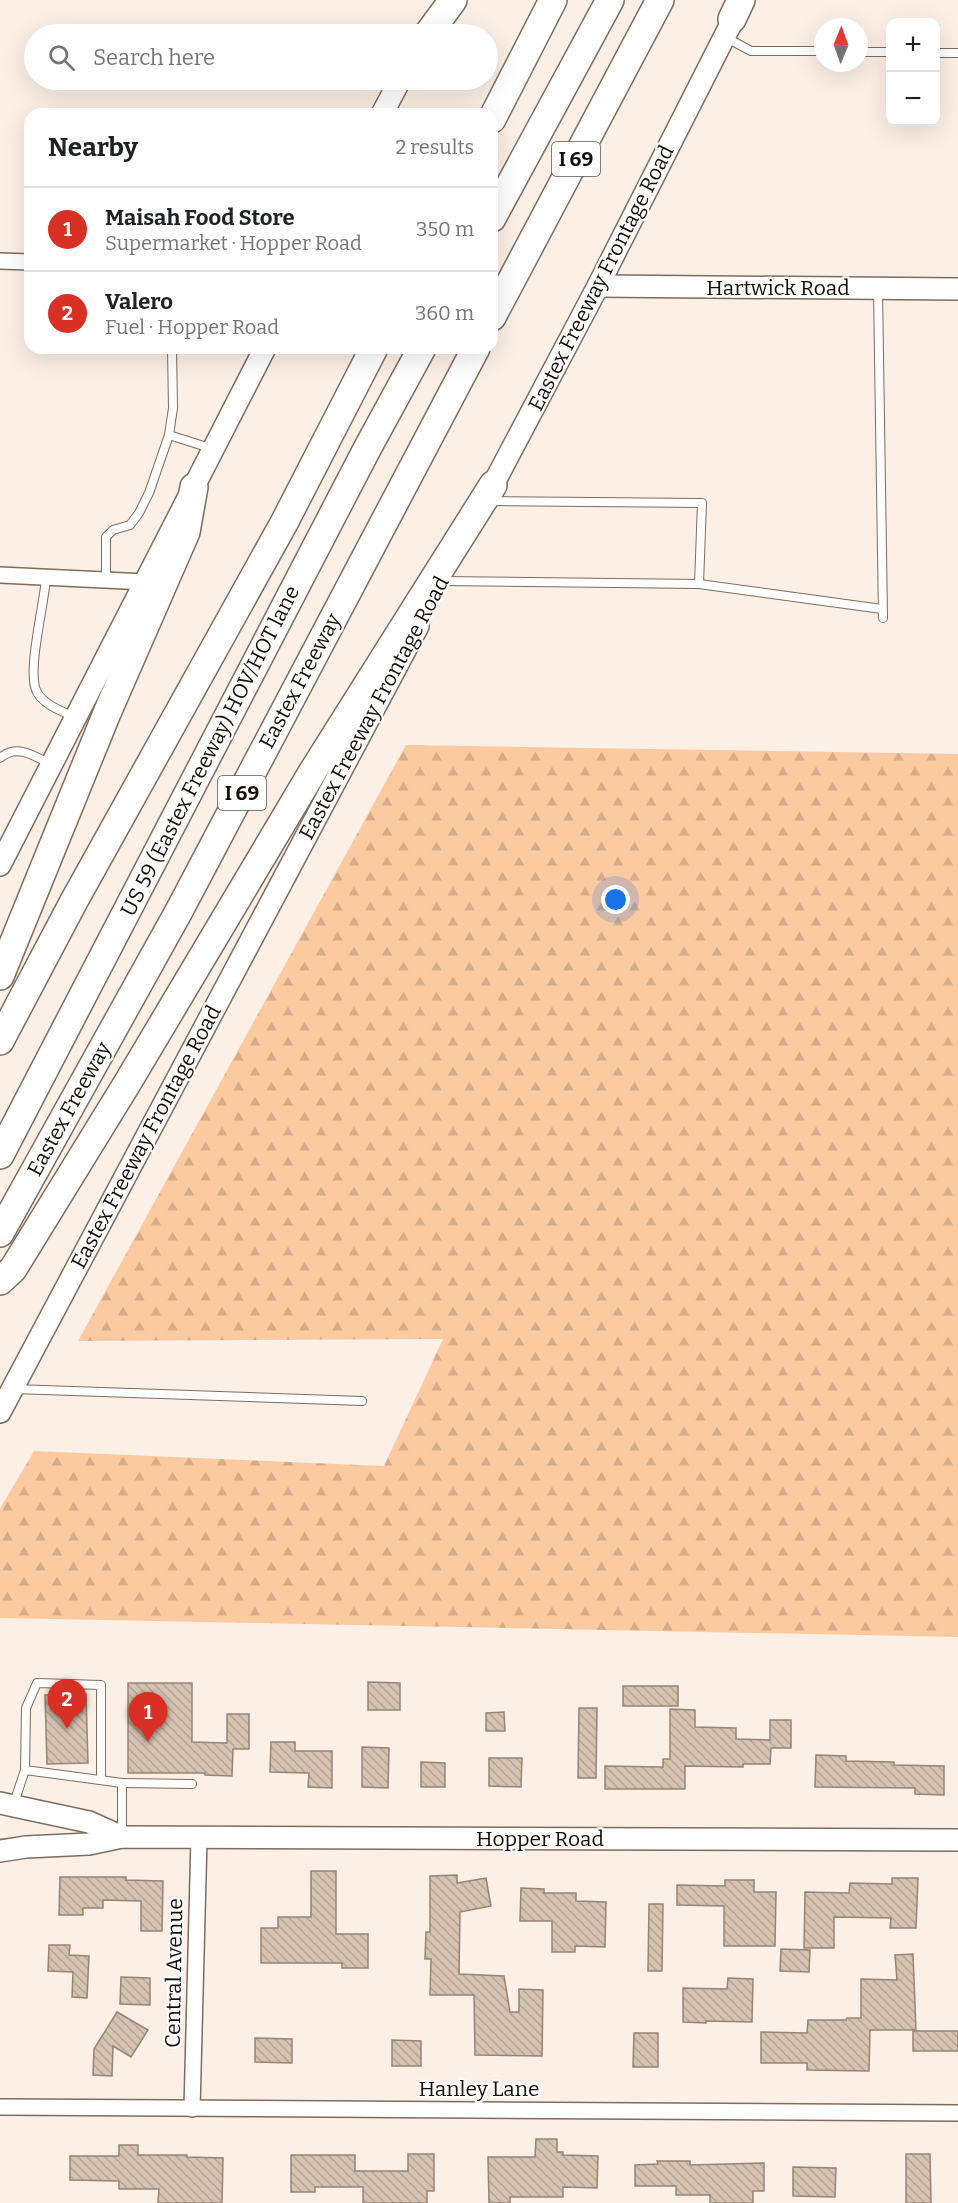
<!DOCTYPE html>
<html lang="en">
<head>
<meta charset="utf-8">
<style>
  :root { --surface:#fff; --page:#f6f6f6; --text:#202124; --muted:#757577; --line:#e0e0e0; --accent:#d93025 }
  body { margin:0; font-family:Bitter,serif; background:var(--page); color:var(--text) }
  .controls { position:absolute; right:18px; top:18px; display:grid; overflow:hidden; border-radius:12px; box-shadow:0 6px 24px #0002 }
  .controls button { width:54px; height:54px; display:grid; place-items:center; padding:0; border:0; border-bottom:2px solid var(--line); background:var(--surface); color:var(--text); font:30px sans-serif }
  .compass { position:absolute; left:814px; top:18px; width:54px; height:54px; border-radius:50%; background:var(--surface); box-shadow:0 6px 24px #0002; rotate:1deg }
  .you { position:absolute; left:616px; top:900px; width:21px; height:21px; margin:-15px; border:4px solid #fff; border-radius:50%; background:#1a73e8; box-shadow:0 0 0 9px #1a73e833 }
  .badge { display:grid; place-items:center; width:39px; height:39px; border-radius:50%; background:var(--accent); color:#fff; font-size:20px; font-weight:700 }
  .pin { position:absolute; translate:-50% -50px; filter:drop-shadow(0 2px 3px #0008) }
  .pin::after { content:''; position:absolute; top:32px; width:21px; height:18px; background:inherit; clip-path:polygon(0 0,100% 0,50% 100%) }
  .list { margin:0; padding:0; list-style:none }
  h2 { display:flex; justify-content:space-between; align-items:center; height:78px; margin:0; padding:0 24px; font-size:26px }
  h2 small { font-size:20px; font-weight:400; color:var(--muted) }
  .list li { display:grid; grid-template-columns:39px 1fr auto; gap:18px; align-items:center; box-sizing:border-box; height:84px; padding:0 24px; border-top:2px solid var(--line) }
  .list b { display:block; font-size:22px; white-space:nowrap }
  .list p { margin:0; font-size:20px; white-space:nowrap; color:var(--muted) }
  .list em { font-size:20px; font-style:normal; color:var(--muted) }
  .icon { flex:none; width:33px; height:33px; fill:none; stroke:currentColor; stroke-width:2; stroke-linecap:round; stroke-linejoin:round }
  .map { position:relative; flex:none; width:958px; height:2203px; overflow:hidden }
  .search { position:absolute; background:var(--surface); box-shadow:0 6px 24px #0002; left:24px; top:24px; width:474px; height:66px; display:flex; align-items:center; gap:15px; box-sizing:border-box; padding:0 21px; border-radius:33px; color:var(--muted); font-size:22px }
  .panel { position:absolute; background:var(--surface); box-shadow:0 6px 24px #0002; left:24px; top:108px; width:474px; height:246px; border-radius:18px }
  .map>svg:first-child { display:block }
</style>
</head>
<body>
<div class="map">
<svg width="958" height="2203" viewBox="0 0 958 2203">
  <defs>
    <pattern id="forest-firs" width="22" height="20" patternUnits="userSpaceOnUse" patternTransform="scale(1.5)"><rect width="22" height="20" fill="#fccaa0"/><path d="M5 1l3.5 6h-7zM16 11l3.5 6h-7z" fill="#d7ac88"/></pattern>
    <pattern id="building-back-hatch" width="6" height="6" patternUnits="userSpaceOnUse" patternTransform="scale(1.5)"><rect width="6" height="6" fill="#d6c2b1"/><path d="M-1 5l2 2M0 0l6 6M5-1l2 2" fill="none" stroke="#b7a697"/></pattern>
  </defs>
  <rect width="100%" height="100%" fill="#fcefe5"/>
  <path fill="url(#forest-firs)" d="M406 745 958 754V1637L0 1618V1509L34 1451 384 1466 443 1339 78 1341Z"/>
  <g fill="url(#building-back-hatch)" stroke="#978474" stroke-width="1.5">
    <path d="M368 1682 400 1683V1710H368Z"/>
    <path d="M128 1683H192V1742L227 1743V1714H249V1749H233L232 1776 205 1775V1773H128Z"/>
    <rect x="623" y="1686" width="55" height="20"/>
    <path d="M86 1694 88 1763 47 1764 45 1695Z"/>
    <path d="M579 1708H597L596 1778H578Z"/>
    <path d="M670 1709 695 1710V1727L736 1728V1739L770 1740V1720H791V1748H771L770 1764H743V1767L685 1766V1789H605V1766L663 1767V1759H670Z"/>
    <path d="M504 1712 505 1731H486V1713Z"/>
    <path d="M271 1742H295V1751H332V1788L308 1787 309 1773 270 1772Z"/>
    <path d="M362 1747 389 1748 388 1788 362 1787Z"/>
    <path d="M816 1755 846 1756V1761L894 1762V1765L944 1766V1795L915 1794V1788L815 1787Z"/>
    <path d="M489 1758H522L521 1787 489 1786Z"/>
    <path d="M421 1762 445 1763V1787H421Z"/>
    <path d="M311 1871H336V1934H368V1968H342V1963H261V1928H278V1917H311Z"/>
    <path d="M457 1875V1883L486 1878 491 1906 460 1912 459 1974 504 1976 510 2012H519V1989L543 1990 542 2056 475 2055 474 1995H430L431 1959H425L426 1932H430V1876Z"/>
    <path d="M60 1877H126V1880L163 1881 162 1931H141V1901L103 1900V1908H83V1915H59Z"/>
    <path d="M892 1878H918L916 1928H890L891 1918 834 1917V1948H804L805 1892 849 1893 850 1883 892 1884Z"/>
    <path d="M725 1880H754V1892H776L775 1946H724V1906L677 1905V1885L725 1886Z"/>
    <path d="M521 1888 544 1889V1893H576V1901L606 1902 605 1947 575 1946V1952H552V1921H520Z"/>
    <path d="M649 1904H663L662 1971H648Z"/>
    <path d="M49 1945H70L69 1955 89 1956 87 1998 72 1997 73 1972 48 1971Z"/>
    <path d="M781 1949 810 1950 809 1972 780 1971Z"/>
    <path d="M913 1954 916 2030H870L869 2071 807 2070V2063H761V2032L807 2033 808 2020H846L847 2018H861V1979L897 1980 895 1955Z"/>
    <path d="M121 1977 150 1978V2005L120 2004Z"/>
    <path d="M728 1978 753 1979 752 2022 706 2021V2023L683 2022V1988L727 1989Z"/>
    <path d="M117 2012 148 2030 131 2057 113 2046 112 2076 93 2075 94 2049Z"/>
    <rect x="913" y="2031" width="45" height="20"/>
    <path d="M634 2033H658V2067H633Z"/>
    <path d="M255 2038 292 2039V2063L255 2062Z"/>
    <path d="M392 2040 421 2041V2066H392Z"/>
    <path d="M536 2139H557V2152H563V2155L598 2156 597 2188 563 2187V2197H510V2203H489L488 2157H535Z"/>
    <path d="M119 2145H138V2155H187V2157L223 2158 222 2203H158L159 2189H119V2181L70 2180V2156H119Z"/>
    <path d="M408 2154H434V2191H427V2203H363V2187H315V2192H291V2155H355V2171H408Z"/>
    <path d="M906 2154H930L931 2203H906Z"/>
    <path d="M657 2161H690V2165L764 2163V2191H753V2203H710V2195H676V2186H635V2165L658 2164Z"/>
    <path d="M793 2167 836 2168 835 2197 793 2196Z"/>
  </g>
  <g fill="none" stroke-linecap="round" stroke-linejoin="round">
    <g stroke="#7e6c5d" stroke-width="10">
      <g id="lane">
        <path d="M725 37 751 51H823"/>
        <path d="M859 52H890"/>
        <path d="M936 53H958"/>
        <path d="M878 290 883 618"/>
        <path d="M169 435 210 448"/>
        <path d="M46 577C45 602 26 673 37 692 44 705 62 711 74 717"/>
        <path d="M106 580V537L113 530 130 525 139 513 149 493 169 435 173 408 172 348"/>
        <path d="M442 581 699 584 702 503 490 501"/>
        <path d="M699 584 882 609"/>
        <path d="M0 758C17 744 33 755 50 764"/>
        <path d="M14 1389 362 1401"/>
        <path d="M25 1770 26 1708 37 1683 101 1685V1780"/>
        <path d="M122 1783 192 1784"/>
        <path d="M14 1803 25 1770 122 1783V1835"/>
      </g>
    </g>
    <g stroke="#7e6c5d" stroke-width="18">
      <g id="street">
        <path d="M0 261 30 262"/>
        <path d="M0 575 146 582"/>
        <path d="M0 2107 958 2113"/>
        <path d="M192 2109 199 1838"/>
      </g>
    </g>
    <g stroke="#7e6c5d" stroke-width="24">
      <g id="secondary">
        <path d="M382 114 400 80"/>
        <path d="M598 286 958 289"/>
        <path d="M486 498 598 286 740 6"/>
        <path d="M0 865 265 348"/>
        <path d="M0 1412 418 626"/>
        <path d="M0 1803 89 1822 122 1837"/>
        <path d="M0 1851 26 1847 89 1844 122 1837 958 1840"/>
      </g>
    </g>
    <g stroke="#7e6c5d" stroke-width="30">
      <g id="highway">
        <path d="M732 19 741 0"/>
        <path d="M428 34 453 0"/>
        <path d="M492 119 553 0"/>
        <path d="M492 218 610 0"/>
        <path d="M492 317 660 0"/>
        <path d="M0 976 107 713 186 532 194 487"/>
        <path d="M0 1041 74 901 284 523 374 348"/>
        <path d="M0 1155 367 449 422 348"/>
        <path d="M0 1233 179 911 476 348"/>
        <path d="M0 1281 13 1269 128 1082 313 771 493 485"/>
      </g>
    </g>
    <use href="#lane" stroke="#fff" stroke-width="8"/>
    <use href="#street" stroke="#fff" stroke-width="15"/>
    <use href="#secondary" stroke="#fff" stroke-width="21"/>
    <use href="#highway" stroke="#fff" stroke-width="27"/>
  </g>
  <g text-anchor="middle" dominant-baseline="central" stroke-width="4.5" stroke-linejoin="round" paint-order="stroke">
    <g fill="#fff" stroke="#5a5651" stroke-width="1.5">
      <rect x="552" y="142" width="48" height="34" rx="4.5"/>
      <rect x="218" y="776" width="48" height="34" rx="4.5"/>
    </g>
    <g font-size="20" font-weight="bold" fill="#140d07">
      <text x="576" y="159">I 69</text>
      <text x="242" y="793">I 69</text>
    </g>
    <g font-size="21" fill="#140d07" stroke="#fff">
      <text transform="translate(601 278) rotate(-63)">Eastex Freeway Frontage Road</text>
      <text x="778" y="288">Hartwick Road</text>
      <text transform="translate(300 681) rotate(-62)">Eastex Freeway</text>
      <text transform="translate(374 708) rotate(-62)">Eastex Freeway Frontage Road</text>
      <text transform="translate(210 751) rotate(-63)">US 59 (Eastex Freeway) HOV/HOT lane</text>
      <text transform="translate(69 1109) rotate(-61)">Eastex Freeway</text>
      <text transform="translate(146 1137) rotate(-62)">Eastex Freeway Frontage Road</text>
      <text x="540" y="1839">Hopper Road</text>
      <text transform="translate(174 1973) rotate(-89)">Central Avenue</text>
      <text x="479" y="2089">Hanley Lane</text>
    </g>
  </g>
</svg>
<div class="controls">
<button>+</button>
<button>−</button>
</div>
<svg class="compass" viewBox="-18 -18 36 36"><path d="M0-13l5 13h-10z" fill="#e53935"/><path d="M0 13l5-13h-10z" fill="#757577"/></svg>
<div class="you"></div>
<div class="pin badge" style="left:148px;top:1742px">1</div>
<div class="pin badge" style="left:67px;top:1729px">2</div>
<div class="search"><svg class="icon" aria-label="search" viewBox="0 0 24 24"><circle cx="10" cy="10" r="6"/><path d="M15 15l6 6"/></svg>Search here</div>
<section class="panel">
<h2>Nearby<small>2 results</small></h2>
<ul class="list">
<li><span class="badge">1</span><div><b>Maisah Food Store</b><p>Supermarket · Hopper Road</p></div><em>350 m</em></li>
<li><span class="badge">2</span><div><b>Valero</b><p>Fuel · Hopper Road</p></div><em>360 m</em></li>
</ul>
</section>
</div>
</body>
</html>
